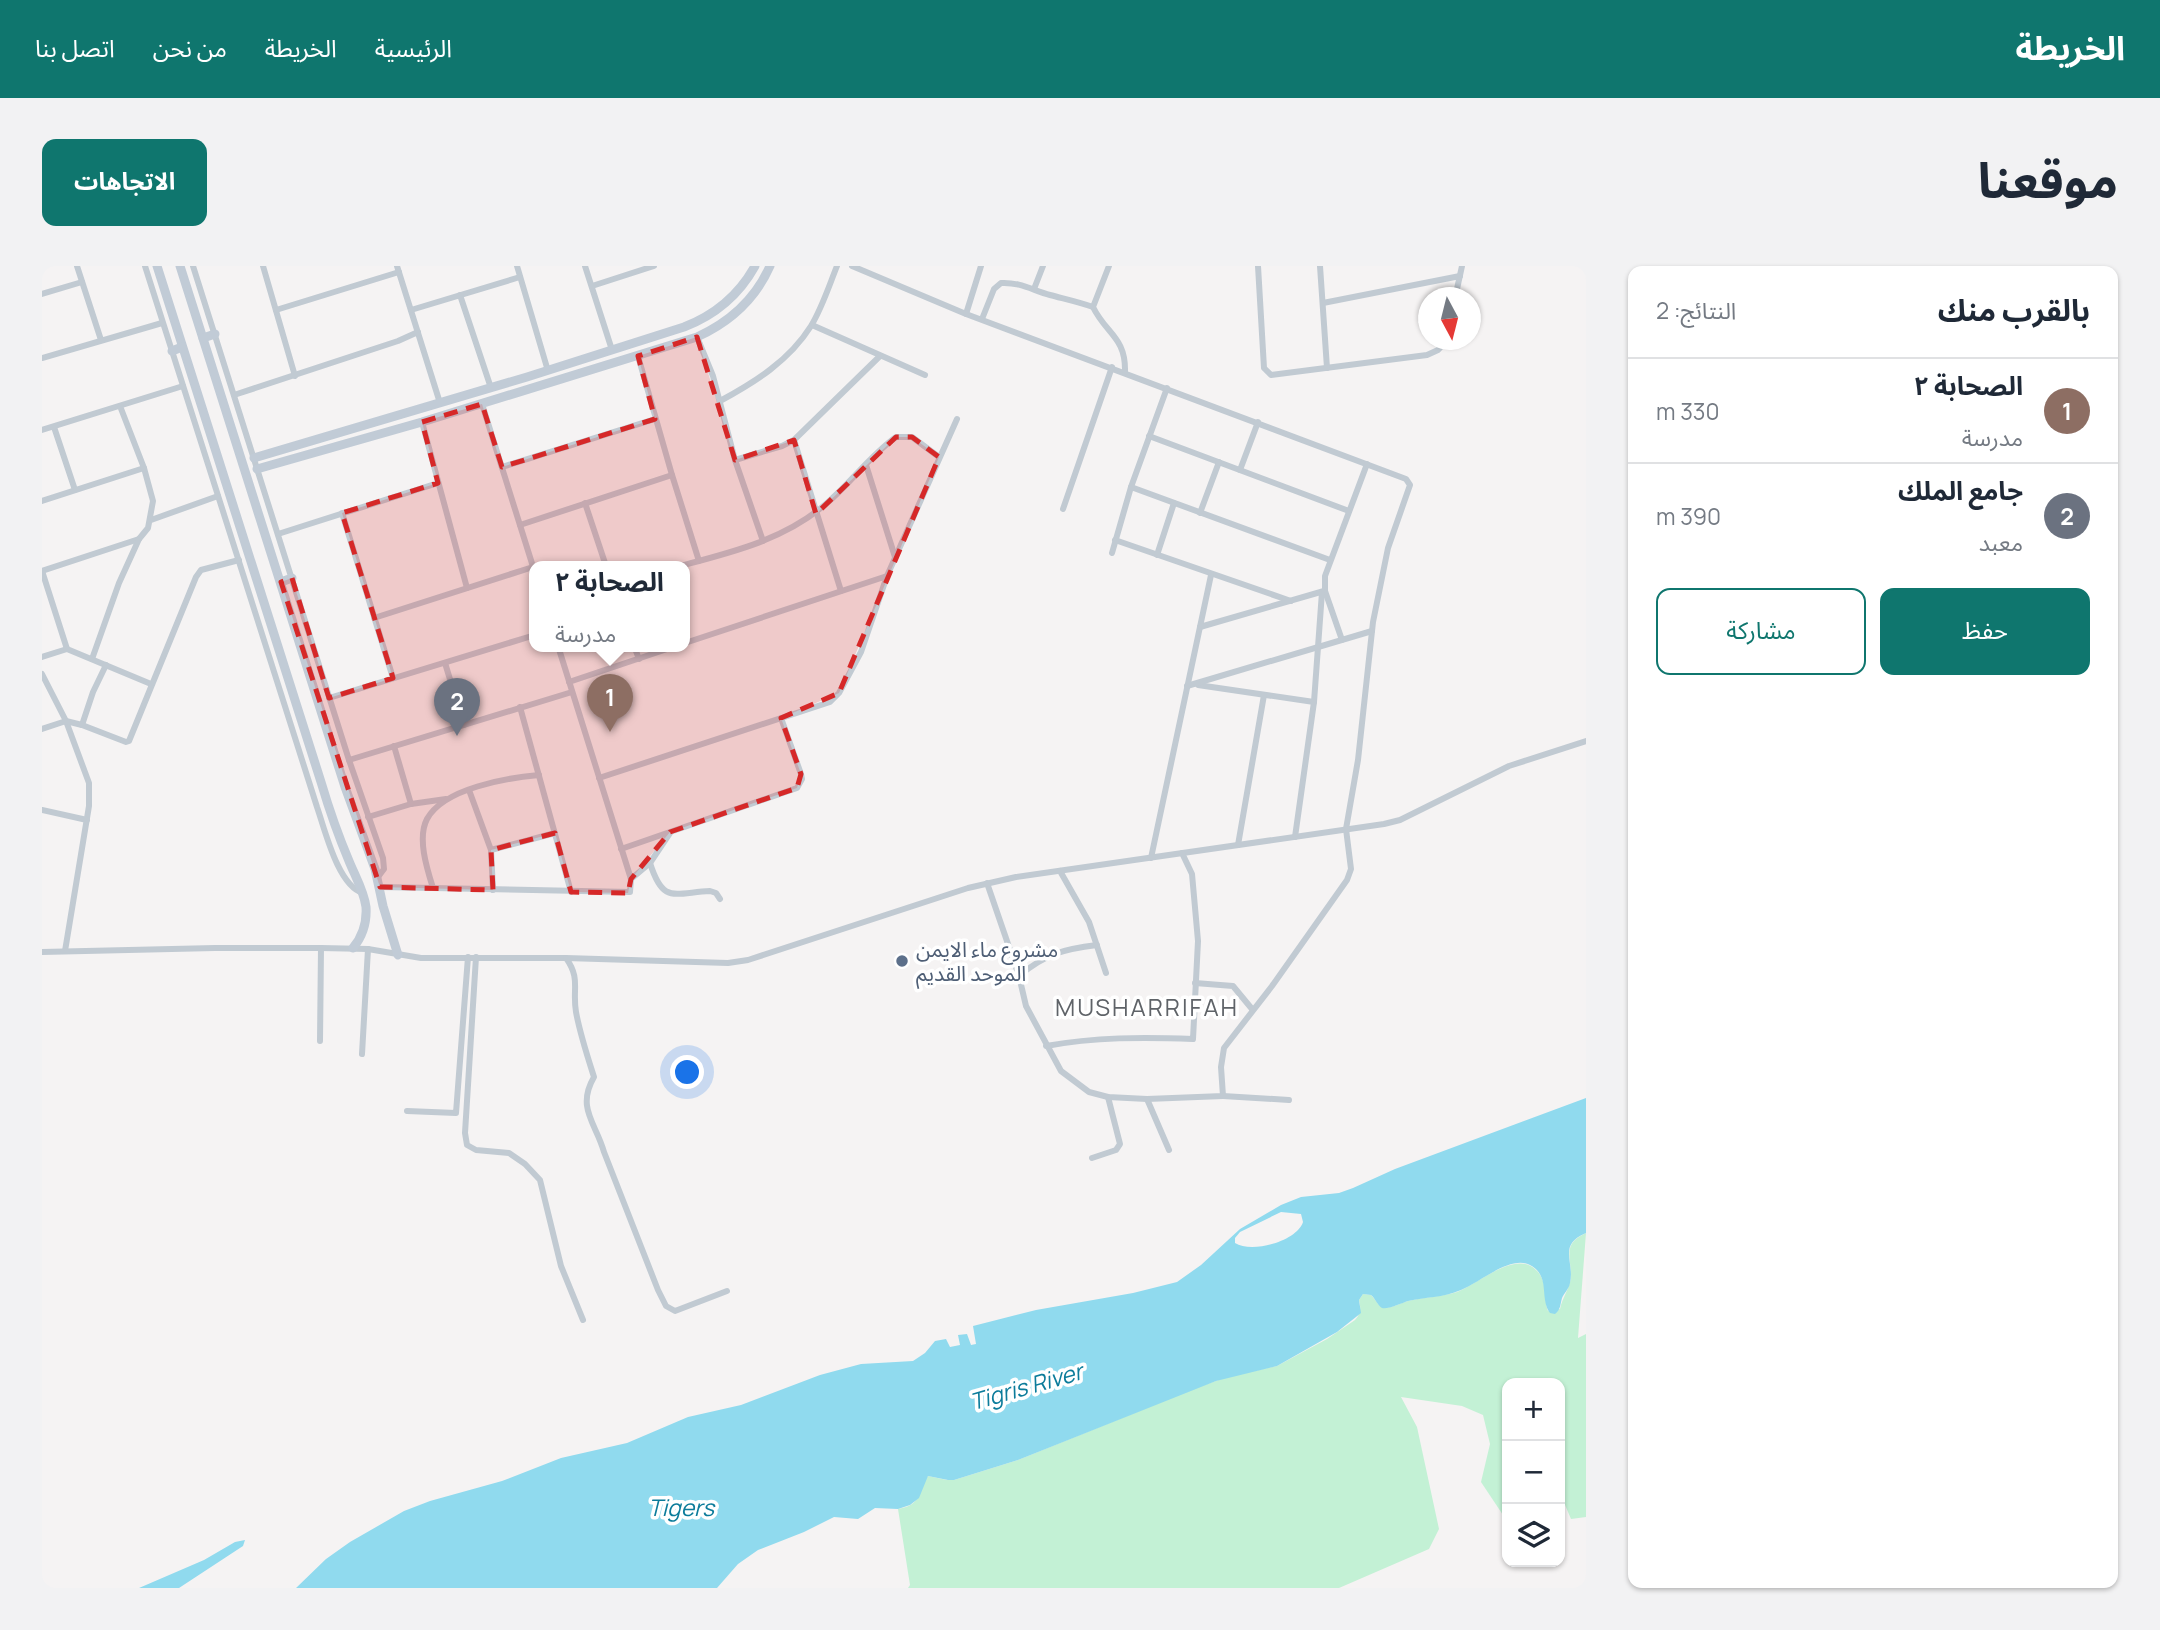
<!DOCTYPE html>
<html lang="ar">
<head>
<meta charset="utf-8">
<style>
  :root { --surface:#fff; --page:#f2f2f3; --text:#1f2937; --muted:#747a83; --line:#e0e1e3; --accent:#0f766e }
  body { margin:0; font-family:Manrope,"Noto Sans Arabic",sans-serif; background:var(--page); color:var(--text); direction:rtl }
  .controls { position:absolute; right:21px; bottom:21px; display:grid; overflow:hidden; border-radius:14px; box-shadow:0 2px 5px #0004 }
  .controls button { width:63px; height:63px; display:grid; place-items:center; padding:0; border:0; border-bottom:2px solid var(--line); background:var(--surface); color:var(--text); font:35px sans-serif }
  .compass { position:absolute; left:1376px; top:21px; width:63px; height:63px; border-radius:50%; background:var(--surface); box-shadow:0 2px 5px #0004; rotate:173deg }
  .you { position:absolute; left:646px; top:807px; width:24px; height:24px; margin:-18px; border:5px solid #fff; border-radius:50%; background:#1a73e8; box-shadow:0 0 0 10px #1a73e833 }
  .badge { display:grid; place-items:center; width:46px; height:46px; border-radius:50%; background:var(--accent); color:#fff; font-size:23px; font-weight:700 }
  .pin { position:absolute; translate:-50% -58px; filter:drop-shadow(0 2px 4px #0008) }
  .pin::after { content:''; position:absolute; top:37px; width:24px; height:21px; background:inherit; clip-path:polygon(0 0,100% 0,50% 100%) }
  .popup { position:absolute; left:487px; top:295px; width:161px; height:91px; box-sizing:border-box; display:grid; place-content:center; border-radius:14px; background:var(--surface); filter:drop-shadow(0 2px 5px #0005); font-size:23px; white-space:nowrap; color:var(--muted) }
  .popup b { font-size:26px; color:var(--text) }
  .popup::after { content:''; position:absolute; left:50%; top:100%; margin-left:-14px; border:14px solid transparent; border-top-color:var(--surface) }
  .list { margin:0; padding:0; list-style:none }
  h2 { display:flex; justify-content:space-between; align-items:center; height:91px; margin:0; padding:0 28px; font-size:30px }
  h2 small { font-size:23px; font-weight:400; color:var(--muted) }
  .list li { display:grid; grid-template-columns:46px 1fr auto; gap:21px; align-items:center; box-sizing:border-box; height:105px; padding:0 28px; border-top:2px solid var(--line) }
  .list b { display:block; font-size:26px; white-space:nowrap }
  .list p { margin:0; font-size:23px; white-space:nowrap; color:var(--muted) }
  .list em { font-size:23px; font-style:normal; color:var(--muted) }
  .actions { display:flex; gap:14px; padding:21px 28px }
  .actions a { flex:1; padding:16px 0; border:2px solid var(--accent); border-radius:14px; text-align:center; font-size:24px; color:var(--accent) }
  .actions .main { background:var(--accent); color:#fff }
  .icon { flex:none; width:38px; height:38px; fill:none; stroke:currentColor; stroke-width:2; stroke-linecap:round; stroke-linejoin:round }
  .map { position:relative; flex:none; width:1544px; height:1322px; overflow:hidden; direction:ltr; border-radius:14px }
  header { display:flex; align-items:center; gap:42px; box-sizing:border-box; height:98px; padding:0 35px; background:var(--accent); color:#fff }
  header strong { font-size:33px }
  nav { display:flex; gap:38px; margin-inline-start:auto; font-size:24px }
  .intro { display:flex; align-items:center; justify-content:space-between; box-sizing:border-box; height:168px; padding:0 42px }
  h1 { margin:0; font-size:49px }
  .button { padding:18px 32px; border-radius:14px; background:var(--accent); color:#fff; font-size:24px; font-weight:700 }
  main { display:flex; gap:42px; padding:0 42px }
  aside { flex:1; background:var(--surface); border-radius:14px; box-shadow:0 2px 5px #0004 }
  .map>svg:first-child { display:block }
</style>
</head>
<body>
<header>
<strong>الخريطة</strong>
<nav><a>الرئيسية</a><a>الخريطة</a><a>من نحن</a><a>اتصل بنا</a></nav>
</header>
<div class="intro"><h1>موقعنا</h1><a class="button">الاتجاهات</a></div>
<main>
<aside>
<h2>بالقرب منك<small>النتائج: 2</small></h2>
<ul class="list">
<li><span class="badge" style="background:#8d6e63">1</span><div><b>الصحابة ٢</b><p>مدرسة</p></div><em>330 m</em></li>
<li><span class="badge" style="background:#6b7280">2</span><div><b>جامع الملك</b><p>معبد</p></div><em>390 m</em></li>
</ul>
<div class="actions"><a class="main">حفظ</a><a>مشاركة</a></div>
</aside>
<div class="map">
<svg width="1544" height="1322" viewBox="0 0 1544 1322">
  <rect width="100%" height="100%" fill="#f5f3f3"/>
  <path fill="#c3f1d5" d="M1544 967 1536 1072 1544 1068V1251L1529 1253 1518 1227V1117H1465V1255L1439 1216 1448 1178 1441 1149 1420 1140 1359 1131 1375 1161 1397 1263 1387 1283 1297 1322H866L868 1319 856 1243C881 1239 875 1224 886 1210L905 1214H912L976 1194 1154 1122 1185 1111 1235 1100 1285 1073 1313 1054C1319 1048 1319 1042 1317 1034L1321 1028 1329 1029C1333 1033 1336 1039 1340 1041 1346 1044 1359 1037 1366 1035 1382 1031 1398 1031 1415 1026 1435 1019 1473 983 1494 1004 1506 1015 1501 1031 1506 1045L1518 1043C1520 1032 1528 1022 1529 1011 1529 990 1520 978 1544 967Z"/>
  <g fill="#90daee" fill-rule="evenodd">
    <path d="M1544 832V967C1515 979 1533 996 1528 1017 1527 1023 1522 1027 1520 1032 1518 1039 1519 1043 1513 1048L1508 1047C1497 1032 1509 1010 1488 999 1468 989 1437 1017 1419 1024 1401 1032 1383 1031 1366 1035 1360 1037 1345 1044 1340 1042 1336 1040 1333 1032 1329 1029L1321 1028 1317 1034 1319 1047 1295 1066 1235 1100 1174 1115 976 1194 912 1214H906L886 1210 877 1232 868 1239 856 1243 833 1242 816 1253 792 1251 762 1266 716 1284 696 1298 675 1322H254L284 1293 308 1276 362 1245 388 1235 460 1215 519 1192 585 1177 646 1151 699 1139 778 1109 819 1098 871 1095 883 1087 893 1075 904 1073 908 1081 918 1079 916 1069 925 1068 929 1079 934 1078 931 1060 994 1044 1091 1027 1135 1016 1159 999 1198 963 1239 939 1259 931 1297 927 1311 922 1353 903ZM1239 946 1259 948 1261 956C1255 975 1210 988 1193 977V972L1198 966Z"/>
    <path d="M203 1274 201 1280 137 1322H97L162 1294 193 1276Z"/>
  </g>
  <g fill="none" stroke-linecap="round" stroke-linejoin="round">
    <g stroke="#c1cad2" stroke-width="6">
      <path d="M35 0 59 74"/>
      <path d="M103 0 275 541C283 564 296 620 321 627"/>
      <path d="M151 0 307 494 341 592 342 603 336 611"/>
      <path d="M221 0 253 110"/>
      <path d="M355 0 398 137"/>
      <path d="M475 0 506 105"/>
      <path d="M543 0 570 84"/>
      <path d="M810 0 924 48 1364 213 1368 219 1346 282 1331 356 1316 494 1304 563 1309 603 1305 614 1230 720 1182 782 1179 801 1181 830 1105 833 1066 831 1047 826 1019 805 984 740 977 710 945 617"/>
      <path d="M1067 0 1051 41C1064 68 1084 71 1083 106"/>
      <path d="M1216 0 1222 102 1229 109 1385 89 1396 84 1405 74"/>
      <path d="M1278 0 1285 102"/>
      <path d="M550 20 612 0"/>
      <path d="M992 23 1001 0"/>
      <path d="M0 28 40 16"/>
      <path d="M418 29 449 122"/>
      <path d="M1413 32 1420 0"/>
      <path d="M1281 37 1418 10"/>
      <path d="M234 44 357 6"/>
      <path d="M369 44 478 11"/>
      <path d="M924 48 939 0"/>
      <path d="M940 53 952 23 959 17C978 16 990 24 1008 29 1023 33 1037 36 1051 41"/>
      <path d="M770 59 883 109"/>
      <path d="M655 71 671 110 693 194 721 275"/>
      <path d="M596 90 630 209 657 295"/>
      <path d="M0 92 120 57"/>
      <path d="M192 129 356 75 376 66"/>
      <path d="M678 135C713 116 747 95 769 60 780 42 787 20 795 0"/>
      <path d="M440 138 493 307"/>
      <path d="M380 156 425 322"/>
      <path d="M12 161 33 224"/>
      <path d="M0 164 141 120"/>
      <path d="M1107 170 1307 245"/>
      <path d="M752 174 799 325"/>
      <path d="M693 194 740 180 752 174 838 90"/>
      <path d="M824 199 853 291"/>
      <path d="M460 201 613 153"/>
      <path d="M1198 204 1216 156"/>
      <path d="M1089 221 1288 294"/>
      <path d="M0 235 102 202"/>
      <path d="M543 237 564 300"/>
      <path d="M1021 243 1070 101"/>
      <path d="M300 247 351 412"/>
      <path d="M1158 247 1177 196"/>
      <path d="M109 254 176 230"/>
      <path d="M478 259 630 209"/>
      <path d="M236 268 396 217"/>
      <path d="M1073 274 1249 335"/>
      <path d="M1070 287 1089 221 1125 122"/>
      <path d="M1115 289 1132 237"/>
      <path d="M638 300C687 287 738 275 779 242 806 221 826 191 854 171H870L897 191"/>
      <path d="M0 305 97 273"/>
      <path d="M0 305 25 383"/>
      <path d="M332 352 491 301"/>
      <path d="M1158 361 1282 325"/>
      <path d="M1300 374 1283 325V310L1325 198"/>
      <path d="M643 377 845 310"/>
      <path d="M592 380 597 393"/>
      <path d="M0 391 25 383 109 418"/>
      <path d="M50 393 77 317 97 273 106 262 111 235 102 202 78 140"/>
      <path d="M403 397 422 459"/>
      <path d="M0 408 24 455 47 517V540L23 685"/>
      <path d="M527 416 634 380"/>
      <path d="M1156 419 1272 436"/>
      <path d="M1145 420 1330 365"/>
      <path d="M287 432 493 369"/>
      <path d="M478 441 529 626"/>
      <path d="M40 459 84 476 87 475 154 311 159 304 197 294"/>
      <path d="M0 463 24 455 40 459 51 426 64 399"/>
      <path d="M352 480 369 538 404 533"/>
      <path d="M307 494 530 426"/>
      <path d="M557 512 788 436 797 427 819 386 845 310 915 153"/>
      <path d="M427 524 449 584 451 624"/>
      <path d="M0 544 45 554"/>
      <path d="M326 551 369 538"/>
      <path d="M1253 571 1272 436 1280 326"/>
      <path d="M1196 579 1222 429"/>
      <path d="M579 583 755 522 760 513 759 508 739 452"/>
      <path d="M449 584 513 567"/>
      <path d="M1109 592 1169 309"/>
      <path d="M608 597C621 638 631 627 668 625L674 627 678 633"/>
      <path d="M1018 605 1047 656 1064 707"/>
      <path d="M589 613 608 597 628 567"/>
      <path d="M338 621 588 626 589 613 516 380"/>
      <path d="M391 622C385 603 375 572 385 553 402 522 465 512 497 509"/>
      <path d="M0 686 173 682H279L326 683 379 692H524C539 713 530 723 534 746 538 768 545 789 552 811 534 842 554 857 562 886L616 1024 624 1040 633 1045 685 1025"/>
      <path d="M434 691 423 867 425 879 434 884 467 887 483 898 498 914 519 1000 541 1054"/>
      <path d="M524 692 686 697 706 694 926 622 974 611 1342 558 1358 554 1467 500 1544 475"/>
      <path d="M977 710C1003 688 1022 683 1055 679"/>
      <path d="M1153 717 1191 720 1210 743"/>
      <path d="M278 775 279 682"/>
      <path d="M1004 780C1053 771 1101 771 1151 773L1156 675 1150 608 1140 587"/>
      <path d="M320 788 326 683"/>
      <path d="M1181 830 1247 834"/>
      <path d="M1105 833 1127 884"/>
      <path d="M365 845 414 847 426 691"/>
      <path d="M1050 892 1074 884 1078 878 1066 831"/>
    </g>
    <g stroke="#c1cbd6" stroke-width="9">
      <path d="M115 0 279 516C287 543 296 569 307 595 313 610 322 625 324 641 325 657 321 670 311 682"/>
      <path d="M138 0 303 521 333 603 341 640 356 689"/>
      <path d="M161 72 173 68"/>
      <path d="M130 85 140 81"/>
      <path d="M212 192 485 111 642 61C673 49 697 29 713 0"/>
      <path d="M215 203 380 156 655 71C688 56 713 34 728 0"/>
      <path d="M239 316 250 312"/>
    </g>
  </g>
  <path fill="#d62828" fill-opacity="0.2" stroke="#d62828" stroke-width="5" stroke-dasharray="14 9" stroke-linejoin="round" d="M655 71 693 194 752 174 774 248 854 171H870L897 191 797 427 739 452 759 508 755 522 628 566 589 613 586 627 529 626 513 567 449 584 451 624 338 621 239 316 250 312 287 432 351 412 300 247 396 217 380 156 440 138 460 201 613 153 596 90Z"/>
  <circle fill="#5c6f8a" stroke="#fff" stroke-width="2.5" cx="860" cy="695" r="7"/>
  <g text-anchor="middle" dominant-baseline="central" stroke-width="7" stroke-linejoin="round" paint-order="stroke">
    <g font-size="21" fill="#4e5e75" stroke="#fff" text-anchor="start">
      <text x="874" y="683">مشروع ماء الايمن<tspan x="874" dy="24">الموحد القديم</tspan></text>
    </g>
    <g font-size="23" font-style="italic" fill="#0c7c9b" stroke="#fff">
      <text transform="translate(984 1120) rotate(-16)">Tigris River</text>
      <text x="639" y="1241">Tigers</text>
    </g>
    <g font-size="24" letter-spacing="2" fill="#5f6368" stroke="#fff">
      <text x="1105" y="740">MUSHARRIFAH</text>
    </g>
  </g>
</svg>
<div class="controls">
<button>+</button>
<button>−</button>
<button><svg class="icon" aria-label="layers" viewBox="0 0 24 24"><path d="M12 4l9 5-9 5-9-5zM3 14l9 5 9-5"/></svg></button>
</div>
<svg class="compass" viewBox="-18 -18 36 36"><path d="M0-13l5 13h-10z" fill="#e53935"/><path d="M0 13l5-13h-10z" fill="#747a83"/></svg>
<div class="you"></div>
<div class="pin badge" style="left:568px;top:466px;background:#8d6e63">1</div>
<div class="popup"><b>الصحابة ٢</b>مدرسة</div>
<div class="pin badge" style="left:415px;top:470px;background:#6b7280">2</div>
</div>
</main>
</body>
</html>
